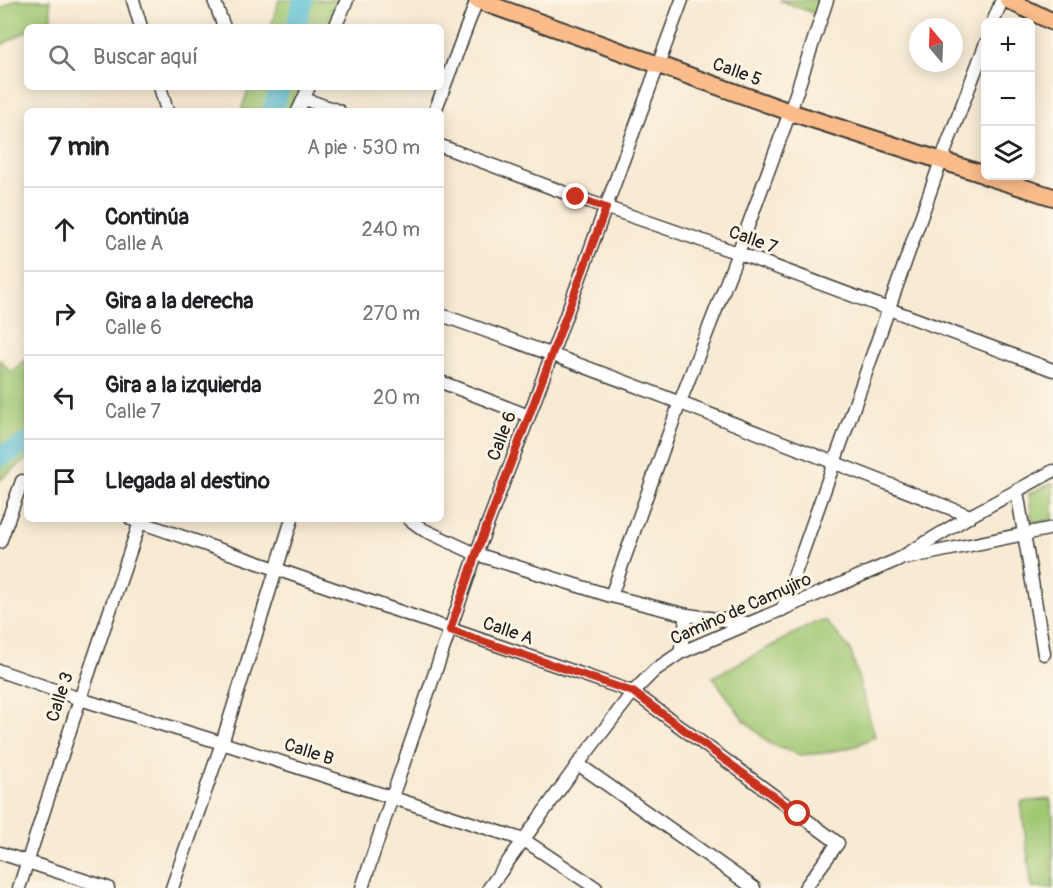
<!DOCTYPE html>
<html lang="es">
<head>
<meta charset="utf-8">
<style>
  :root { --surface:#fff; --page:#f6f6f6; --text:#202124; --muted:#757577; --line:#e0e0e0 }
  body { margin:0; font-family:Pangolin,sans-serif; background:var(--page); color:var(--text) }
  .controls { position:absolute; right:18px; top:18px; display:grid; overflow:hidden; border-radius:9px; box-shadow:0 3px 15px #0003 }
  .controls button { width:54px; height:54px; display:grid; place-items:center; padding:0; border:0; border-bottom:2px solid var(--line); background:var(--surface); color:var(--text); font:30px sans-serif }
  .compass { position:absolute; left:909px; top:18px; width:54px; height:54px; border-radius:50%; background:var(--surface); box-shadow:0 3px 15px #0003; rotate:341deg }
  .stop { position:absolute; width:18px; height:18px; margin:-14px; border:4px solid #c8321e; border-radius:50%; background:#fff }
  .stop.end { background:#c8321e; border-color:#fff; box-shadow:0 2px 6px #0008 }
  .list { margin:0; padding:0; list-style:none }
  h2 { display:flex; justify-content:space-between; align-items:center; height:78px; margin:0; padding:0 24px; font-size:26px }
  h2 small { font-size:20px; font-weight:400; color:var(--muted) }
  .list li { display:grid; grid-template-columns:39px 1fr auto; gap:18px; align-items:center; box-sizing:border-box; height:84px; padding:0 24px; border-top:2px solid var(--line) }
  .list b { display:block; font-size:22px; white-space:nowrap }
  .list p { margin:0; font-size:20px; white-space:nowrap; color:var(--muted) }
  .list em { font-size:20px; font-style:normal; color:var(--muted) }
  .icon { flex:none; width:33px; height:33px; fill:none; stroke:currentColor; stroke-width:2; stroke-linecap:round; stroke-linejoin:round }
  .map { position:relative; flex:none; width:1053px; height:888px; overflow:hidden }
  .search { position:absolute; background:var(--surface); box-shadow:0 3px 15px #0003; left:24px; top:24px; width:420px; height:66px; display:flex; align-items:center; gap:15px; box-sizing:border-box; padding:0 21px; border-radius:9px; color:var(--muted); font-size:22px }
  .panel { position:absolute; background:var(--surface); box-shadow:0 3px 15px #0003; left:24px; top:108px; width:420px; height:414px; border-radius:9px }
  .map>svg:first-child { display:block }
</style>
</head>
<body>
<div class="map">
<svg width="1053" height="888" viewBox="0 0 1053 888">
  <rect width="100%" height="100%" fill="#fcf5e5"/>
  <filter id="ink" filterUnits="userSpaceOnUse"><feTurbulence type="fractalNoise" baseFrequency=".0167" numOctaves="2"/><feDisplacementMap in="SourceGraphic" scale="12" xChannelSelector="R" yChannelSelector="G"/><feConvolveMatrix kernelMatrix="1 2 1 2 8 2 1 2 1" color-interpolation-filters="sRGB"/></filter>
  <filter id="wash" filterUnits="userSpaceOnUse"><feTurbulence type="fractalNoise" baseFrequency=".008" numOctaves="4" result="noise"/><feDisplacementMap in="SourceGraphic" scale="24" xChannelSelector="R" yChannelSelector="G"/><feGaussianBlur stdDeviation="1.35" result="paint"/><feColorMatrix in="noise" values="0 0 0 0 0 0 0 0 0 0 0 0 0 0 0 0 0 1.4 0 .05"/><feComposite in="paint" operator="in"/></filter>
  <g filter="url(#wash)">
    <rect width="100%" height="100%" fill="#f8ead3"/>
    <g fill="#a0c873" stroke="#5e7248" stroke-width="1.5">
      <path d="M14 0H50L51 18 35 27H27V31L1 45 0 42V10Z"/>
      <path d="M279 0H341L331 27H271Z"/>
      <path d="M779 0H821L816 14Z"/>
      <path d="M249 87H307L296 111H241Z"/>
      <path d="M27 359V459L0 480V360L11 372Z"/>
      <path d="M1053 483V520L1032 523 1029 493Z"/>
      <path d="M826 621 850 649 875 736 856 746 825 753 799 755 769 743 743 719 713 677 816 622Z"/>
      <path d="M1050 799 1053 816V888H1032L1021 802Z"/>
    </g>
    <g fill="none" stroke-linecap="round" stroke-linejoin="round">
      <g stroke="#58c0d5" stroke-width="20">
        <path d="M296 27 303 0"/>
        <path d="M272 111 280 87"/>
        <path d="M0 457 27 443"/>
      </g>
    </g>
  </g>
  <g filter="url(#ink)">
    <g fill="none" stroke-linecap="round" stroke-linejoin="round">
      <g stroke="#3d3b37" stroke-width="15">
        <g id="minor">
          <path d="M133 0 141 27"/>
          <path d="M214 0 224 27"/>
          <path d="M993 22 1002 0"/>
          <path d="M335 27 347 0"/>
          <path d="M160 87 167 111"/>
          <path d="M304 99 339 111"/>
          <path d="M298 111 309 87"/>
          <path d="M435 111 477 0"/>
          <path d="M441 146 576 197 738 253 1053 370"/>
          <path d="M441 315C619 377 794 447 970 516"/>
          <path d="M441 382 529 416"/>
          <path d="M1017 491 1044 654"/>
          <path d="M131 519 633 692 838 843 805 888"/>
          <path d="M409 519 424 530 476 554 611 596 687 615 747 623"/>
          <path d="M0 542 22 481 27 483"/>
          <path d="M907 558 1053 528"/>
          <path d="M611 596 680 402 738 253 790 112 827 0"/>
          <path d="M782 610 941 161 986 43"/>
          <path d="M680 653 687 615"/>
          <path d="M0 671 80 699 222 743 524 840 596 888"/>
          <path d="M578 764 754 888"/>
          <path d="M0 853 108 888"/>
          <path d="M19 888 80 699 141 519"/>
          <path d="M172 888 222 743 292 519"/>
          <path d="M362 888 392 797 476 554 529 416 682 0"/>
          <path d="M489 888 578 764 633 692 655 670 680 653 897 560 970 516 1053 471"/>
        </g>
      </g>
      <g stroke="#3d3b37" stroke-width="20">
        <g id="major">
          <path d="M477 0 790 112 986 175"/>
          <path d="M1008 0 1053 22"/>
          <path d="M986 176 1053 197"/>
        </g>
      </g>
      <use href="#minor" stroke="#fff" stroke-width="12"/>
      <use href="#major" stroke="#f9bc8a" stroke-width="16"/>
    </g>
  </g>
  <g fill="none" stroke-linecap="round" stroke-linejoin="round" filter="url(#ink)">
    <path stroke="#c8321e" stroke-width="8" d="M576 197 606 208 529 416 476 554 450 630 633 692 798 814"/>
  </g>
  <g text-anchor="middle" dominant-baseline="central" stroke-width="6" stroke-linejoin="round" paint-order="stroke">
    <g font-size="18" fill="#1c1c1c" stroke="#fcf5e5">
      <text transform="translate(737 72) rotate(20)">Calle 5</text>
      <text transform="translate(753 240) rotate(20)">Calle 7</text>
      <text transform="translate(502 436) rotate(-69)">Calle 6</text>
      <text transform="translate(741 609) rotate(-24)">Camino de Camujiro</text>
      <text transform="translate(508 631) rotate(19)">Calle A</text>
      <text transform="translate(60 697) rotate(-72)">Calle 3</text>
      <text transform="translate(309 752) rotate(18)">Calle B</text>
    </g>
  </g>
</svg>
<div class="controls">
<button>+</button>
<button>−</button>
<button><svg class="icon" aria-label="layers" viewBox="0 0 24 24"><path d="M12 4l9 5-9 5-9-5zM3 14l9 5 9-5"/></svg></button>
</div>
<svg class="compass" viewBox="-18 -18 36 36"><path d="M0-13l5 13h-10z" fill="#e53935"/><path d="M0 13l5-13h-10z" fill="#757577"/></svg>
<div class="stop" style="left:798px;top:814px"></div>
<div class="stop end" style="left:576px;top:197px"></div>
<div class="search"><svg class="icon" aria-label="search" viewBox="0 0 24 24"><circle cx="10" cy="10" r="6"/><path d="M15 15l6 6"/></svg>Buscar aquí</div>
<section class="panel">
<h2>7 min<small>A pie · 530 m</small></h2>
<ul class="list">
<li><svg class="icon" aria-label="ahead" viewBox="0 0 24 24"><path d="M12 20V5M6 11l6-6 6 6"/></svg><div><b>Continúa</b><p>Calle A</p></div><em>240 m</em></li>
<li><svg class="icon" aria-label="right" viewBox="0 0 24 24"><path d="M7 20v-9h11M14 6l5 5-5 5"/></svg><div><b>Gira a la derecha</b><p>Calle 6</p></div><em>270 m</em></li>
<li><svg class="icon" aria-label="left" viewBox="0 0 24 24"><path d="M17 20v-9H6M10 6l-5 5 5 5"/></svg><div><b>Gira a la izquierda</b><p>Calle 7</p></div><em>20 m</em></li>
<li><svg class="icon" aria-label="arrive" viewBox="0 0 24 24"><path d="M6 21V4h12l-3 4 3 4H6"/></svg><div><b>Llegada al destino</b></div></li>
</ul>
</section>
</div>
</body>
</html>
